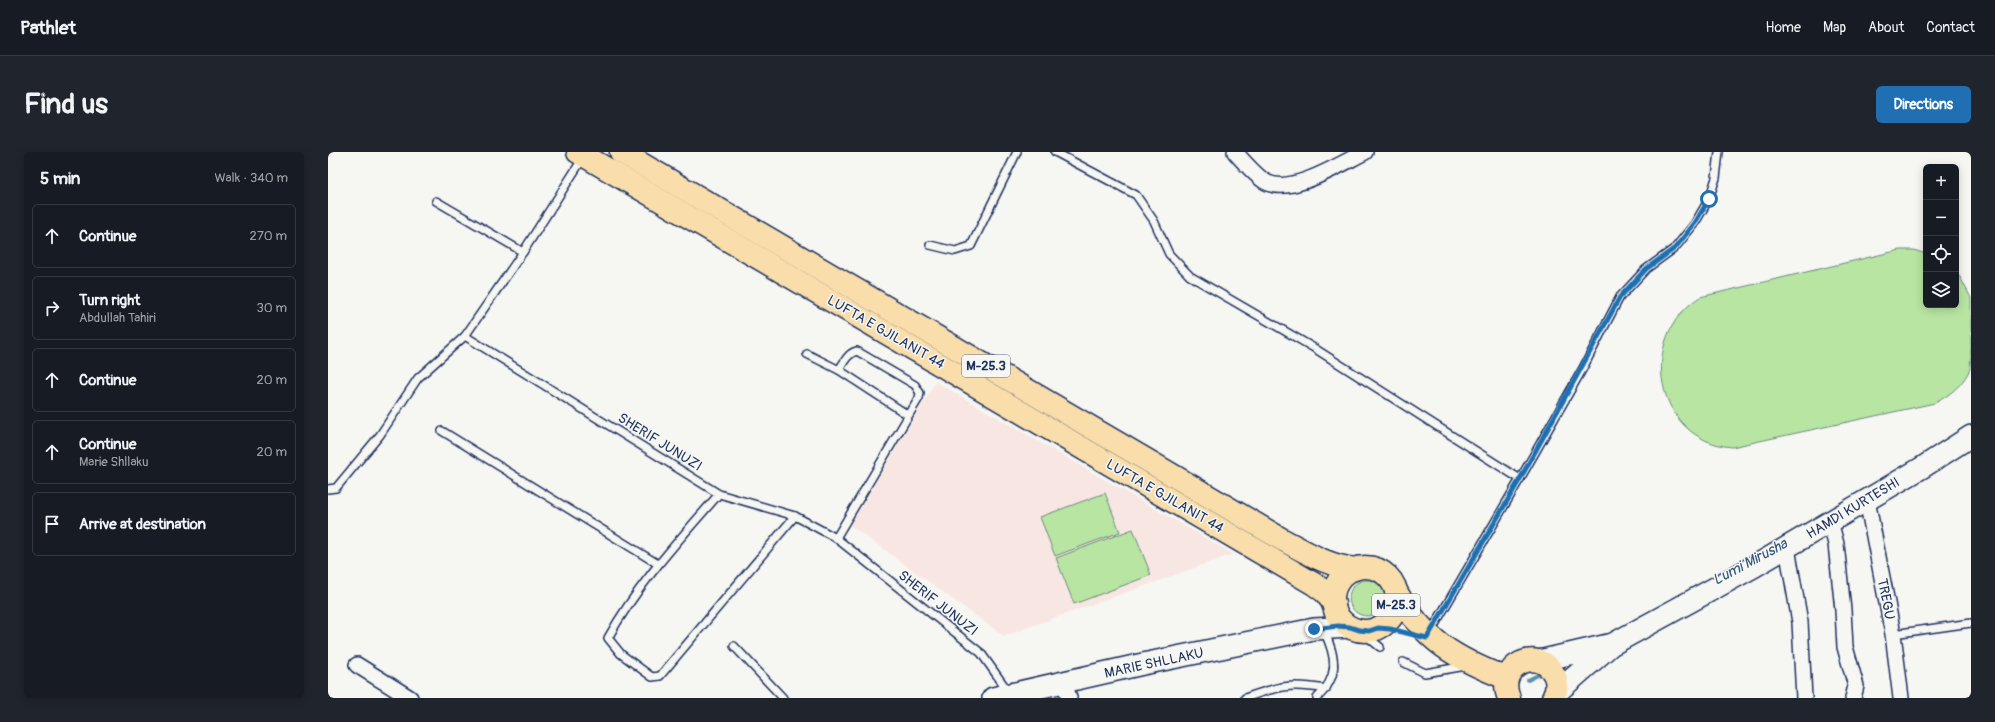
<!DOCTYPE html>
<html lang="en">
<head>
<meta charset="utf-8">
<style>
  :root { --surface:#171b24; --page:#20242c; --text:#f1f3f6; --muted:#9ea1a6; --line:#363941; --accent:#1f6fb2 }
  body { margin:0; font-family:Pangolin,sans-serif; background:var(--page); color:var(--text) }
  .controls { position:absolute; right:12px; top:12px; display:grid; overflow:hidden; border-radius:6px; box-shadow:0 2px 10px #0003 }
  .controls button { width:36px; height:36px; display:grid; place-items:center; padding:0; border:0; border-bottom:1px solid var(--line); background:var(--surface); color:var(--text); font:20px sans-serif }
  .stop { position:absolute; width:12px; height:12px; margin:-9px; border:3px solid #1f6fb2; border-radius:50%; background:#fff }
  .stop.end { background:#1f6fb2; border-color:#fff; box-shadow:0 1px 4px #0008 }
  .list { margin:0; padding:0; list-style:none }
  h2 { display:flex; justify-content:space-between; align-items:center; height:52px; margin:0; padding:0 16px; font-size:17px }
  h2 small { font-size:13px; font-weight:400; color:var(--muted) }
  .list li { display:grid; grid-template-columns:26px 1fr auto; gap:12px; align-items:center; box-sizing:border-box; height:64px; margin:0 8px 8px; padding:0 8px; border:1px solid var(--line); border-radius:6px }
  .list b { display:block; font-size:15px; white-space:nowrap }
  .list p { margin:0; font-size:13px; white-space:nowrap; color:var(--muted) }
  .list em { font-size:13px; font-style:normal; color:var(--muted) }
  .icon { flex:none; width:22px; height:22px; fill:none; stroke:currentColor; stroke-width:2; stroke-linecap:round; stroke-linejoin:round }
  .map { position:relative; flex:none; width:1643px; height:546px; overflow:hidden; border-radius:6px }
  header { display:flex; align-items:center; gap:24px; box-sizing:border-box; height:56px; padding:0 20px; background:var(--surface); border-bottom:1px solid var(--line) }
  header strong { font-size:19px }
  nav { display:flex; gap:22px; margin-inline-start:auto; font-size:14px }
  .intro { display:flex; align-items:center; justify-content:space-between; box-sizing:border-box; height:96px; padding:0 24px }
  h1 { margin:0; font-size:28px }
  .button { padding:10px 18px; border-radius:6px; background:var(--accent); color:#fff; font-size:14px; font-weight:700 }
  main { display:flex; gap:24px; padding:0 24px }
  aside { flex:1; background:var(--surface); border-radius:6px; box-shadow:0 2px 10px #0003 }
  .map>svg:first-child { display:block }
</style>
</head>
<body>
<header>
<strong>Pathlet</strong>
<nav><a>Home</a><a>Map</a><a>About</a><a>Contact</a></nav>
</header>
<div class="intro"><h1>Find us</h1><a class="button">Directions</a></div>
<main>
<aside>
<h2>5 min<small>Walk · 340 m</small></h2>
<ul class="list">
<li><svg class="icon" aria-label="ahead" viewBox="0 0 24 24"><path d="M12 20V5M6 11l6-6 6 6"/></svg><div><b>Continue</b></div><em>270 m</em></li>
<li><svg class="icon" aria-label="right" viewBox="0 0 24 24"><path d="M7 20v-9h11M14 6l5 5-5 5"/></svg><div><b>Turn right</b><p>Abdullah Tahiri</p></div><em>30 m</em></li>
<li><svg class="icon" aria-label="ahead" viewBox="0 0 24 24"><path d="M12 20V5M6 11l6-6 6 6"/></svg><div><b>Continue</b></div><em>20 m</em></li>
<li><svg class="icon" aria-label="ahead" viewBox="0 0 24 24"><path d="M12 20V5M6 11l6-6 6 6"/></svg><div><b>Continue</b><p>Marie Shllaku</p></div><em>20 m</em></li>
<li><svg class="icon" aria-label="arrive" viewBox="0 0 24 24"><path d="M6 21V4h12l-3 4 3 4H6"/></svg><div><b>Arrive at destination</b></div></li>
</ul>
</aside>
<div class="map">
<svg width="1643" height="546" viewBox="0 0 1643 546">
  <rect width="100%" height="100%" fill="#f6f6f2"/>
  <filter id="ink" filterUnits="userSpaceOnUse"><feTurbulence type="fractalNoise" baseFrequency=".025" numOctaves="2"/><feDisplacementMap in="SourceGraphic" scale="8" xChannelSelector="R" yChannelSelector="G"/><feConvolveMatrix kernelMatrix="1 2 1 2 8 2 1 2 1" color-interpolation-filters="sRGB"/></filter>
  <g filter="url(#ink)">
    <path fill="#f8e6e2" d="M608 230 905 402 676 484 522 373Z"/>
    <g fill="#b8e5a2" stroke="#6a8a80">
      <path d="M1572 98H1586L1598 102V153H1628V121L1632 125 1643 146C1643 158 1643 210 1642 217 1635 233 1622 243 1607 251L1404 295C1327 289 1308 185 1372 145Z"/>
      <path d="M777 341 792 380 727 404 712 365Z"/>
      <path d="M805 377 823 423 746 452 728 406Z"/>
      <circle cx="1039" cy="446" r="18"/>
    </g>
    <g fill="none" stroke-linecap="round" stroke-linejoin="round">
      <path stroke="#5a93ab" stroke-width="4" d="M1200 528 1216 520"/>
      <g stroke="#1b2f5e" stroke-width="10">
        <g id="lane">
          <path d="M727 0 808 43 826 69 841 102 862 124 986 196 1192 327"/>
          <path d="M108 49 195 100"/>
          <path d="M602 93 627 99 643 94 689 0"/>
          <path d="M137 184 391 342 467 364 508 386 653 501 680 539"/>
          <path d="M479 202 511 218 580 263"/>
          <path d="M114 279 330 412"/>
          <path d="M0 337 8 336 52 283 90 226 137 184 195 100 255 6"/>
          <path d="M391 342C351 388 310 432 280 486L293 502 324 525 332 524 467 364"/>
          <path d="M508 386 591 246 592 241 587 233 529 199C520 201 516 210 511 218"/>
          <path d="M1031 478 1052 495"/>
          <path d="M1102 481 1192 327 1254 218 1292 145 1318 117 1347 96 1367 71 1381 47 1388 26 1391 0"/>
          <path d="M1565 482 1643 471"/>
          <path d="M406 494 455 546"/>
          <path d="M1075 510 1097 521 1138 514"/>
          <path d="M917 546C951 534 961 531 998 537"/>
          <path d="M989 546C1011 525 1009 506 996 479"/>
        </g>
      </g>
      <g stroke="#1b2f5e" stroke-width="18">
        <g id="street">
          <path d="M907 0C914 8 929 25 938 30 963 44 1014 11 1037 0"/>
          <path d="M1539 348 1565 482 1573 546"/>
          <path d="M1502 369 1508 392 1515 458 1517 495 1528 534 1525 546"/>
          <path d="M1459 396 1472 470 1476 546"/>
          <path d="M29 513 82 546"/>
          <path d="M736 530 741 546"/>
        </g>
      </g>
      <g stroke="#1b2f5e" stroke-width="24">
        <g id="secondary">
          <path d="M1211 509 1280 493"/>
          <path d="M1227 542 1283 493 1427 414 1595 315 1643 284"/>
          <path d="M665 546 815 512 986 477 1022 475"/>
        </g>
      </g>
      <g stroke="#1b2f5e" stroke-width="25">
        <g id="primary">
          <path d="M250 0 986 432 997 440 1006 452"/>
          <path d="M293 0 955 388C978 400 1000 414 1027 417"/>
          <circle cx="1037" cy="447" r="32"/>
          <path d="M1068 439C1095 488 1128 507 1178 526"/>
          <path d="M1181 546C1167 514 1210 493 1226 522 1230 530 1229 539 1225 546"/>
        </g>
      </g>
      <use href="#lane" stroke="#f6f6f2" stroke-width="7"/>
      <use href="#street" stroke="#f6f6f2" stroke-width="15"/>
      <use href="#secondary" stroke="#f6f6f2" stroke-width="21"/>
      <use href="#primary" stroke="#f9deab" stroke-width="22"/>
    </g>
  </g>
  <g fill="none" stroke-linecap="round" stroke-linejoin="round" filter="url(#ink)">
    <path stroke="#1f6fb2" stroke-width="5" d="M986 477 1010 474 1022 475 1031 478 1041 479 1050 476 1062 477 1099 486 1192 327 1292 145 1318 117 1347 96 1367 71 1381 47"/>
  </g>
  <g text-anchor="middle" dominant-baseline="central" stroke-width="3" stroke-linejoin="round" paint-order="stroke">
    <g fill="#f6f6f2" stroke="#5d6b8a" stroke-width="1">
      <rect x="634" y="203" width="48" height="22" rx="3"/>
      <rect x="1044" y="442" width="48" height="22" rx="3"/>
    </g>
    <g font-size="13" font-weight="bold" fill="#1b2f5e">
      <text x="658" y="214">M-25.3</text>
      <text x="1068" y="453">M-25.3</text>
    </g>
    <g font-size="14" fill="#1b2f5e" stroke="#f6f6f2">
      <text transform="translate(558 180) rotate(30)">LUFTA E GJILANIT 44</text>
      <text transform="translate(332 290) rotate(32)">SHERIF JUNUZI</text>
      <text transform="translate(837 344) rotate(30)">LUFTA E GJILANIT 44</text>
      <text transform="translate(1525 356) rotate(-31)">HAMDI KURTESHI</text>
      <text transform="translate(1558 447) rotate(79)">TREGU</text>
      <text transform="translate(610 451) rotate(38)">SHERIF JUNUZI</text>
      <text transform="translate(826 511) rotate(-12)">MARIE SHLLAKU</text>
    </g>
    <g font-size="15" font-style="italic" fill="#35587e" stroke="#f6f6f2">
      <text transform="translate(1422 410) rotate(-28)">Lumi Mirusha</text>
    </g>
  </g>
</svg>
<div class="controls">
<button>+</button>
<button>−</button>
<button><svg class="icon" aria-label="locate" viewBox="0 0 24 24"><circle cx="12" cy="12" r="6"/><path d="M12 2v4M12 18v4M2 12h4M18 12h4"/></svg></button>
<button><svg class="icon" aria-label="layers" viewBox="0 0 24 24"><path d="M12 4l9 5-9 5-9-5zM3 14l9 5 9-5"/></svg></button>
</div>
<div class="stop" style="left:1381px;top:47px"></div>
<div class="stop end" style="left:986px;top:477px"></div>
</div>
</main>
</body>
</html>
